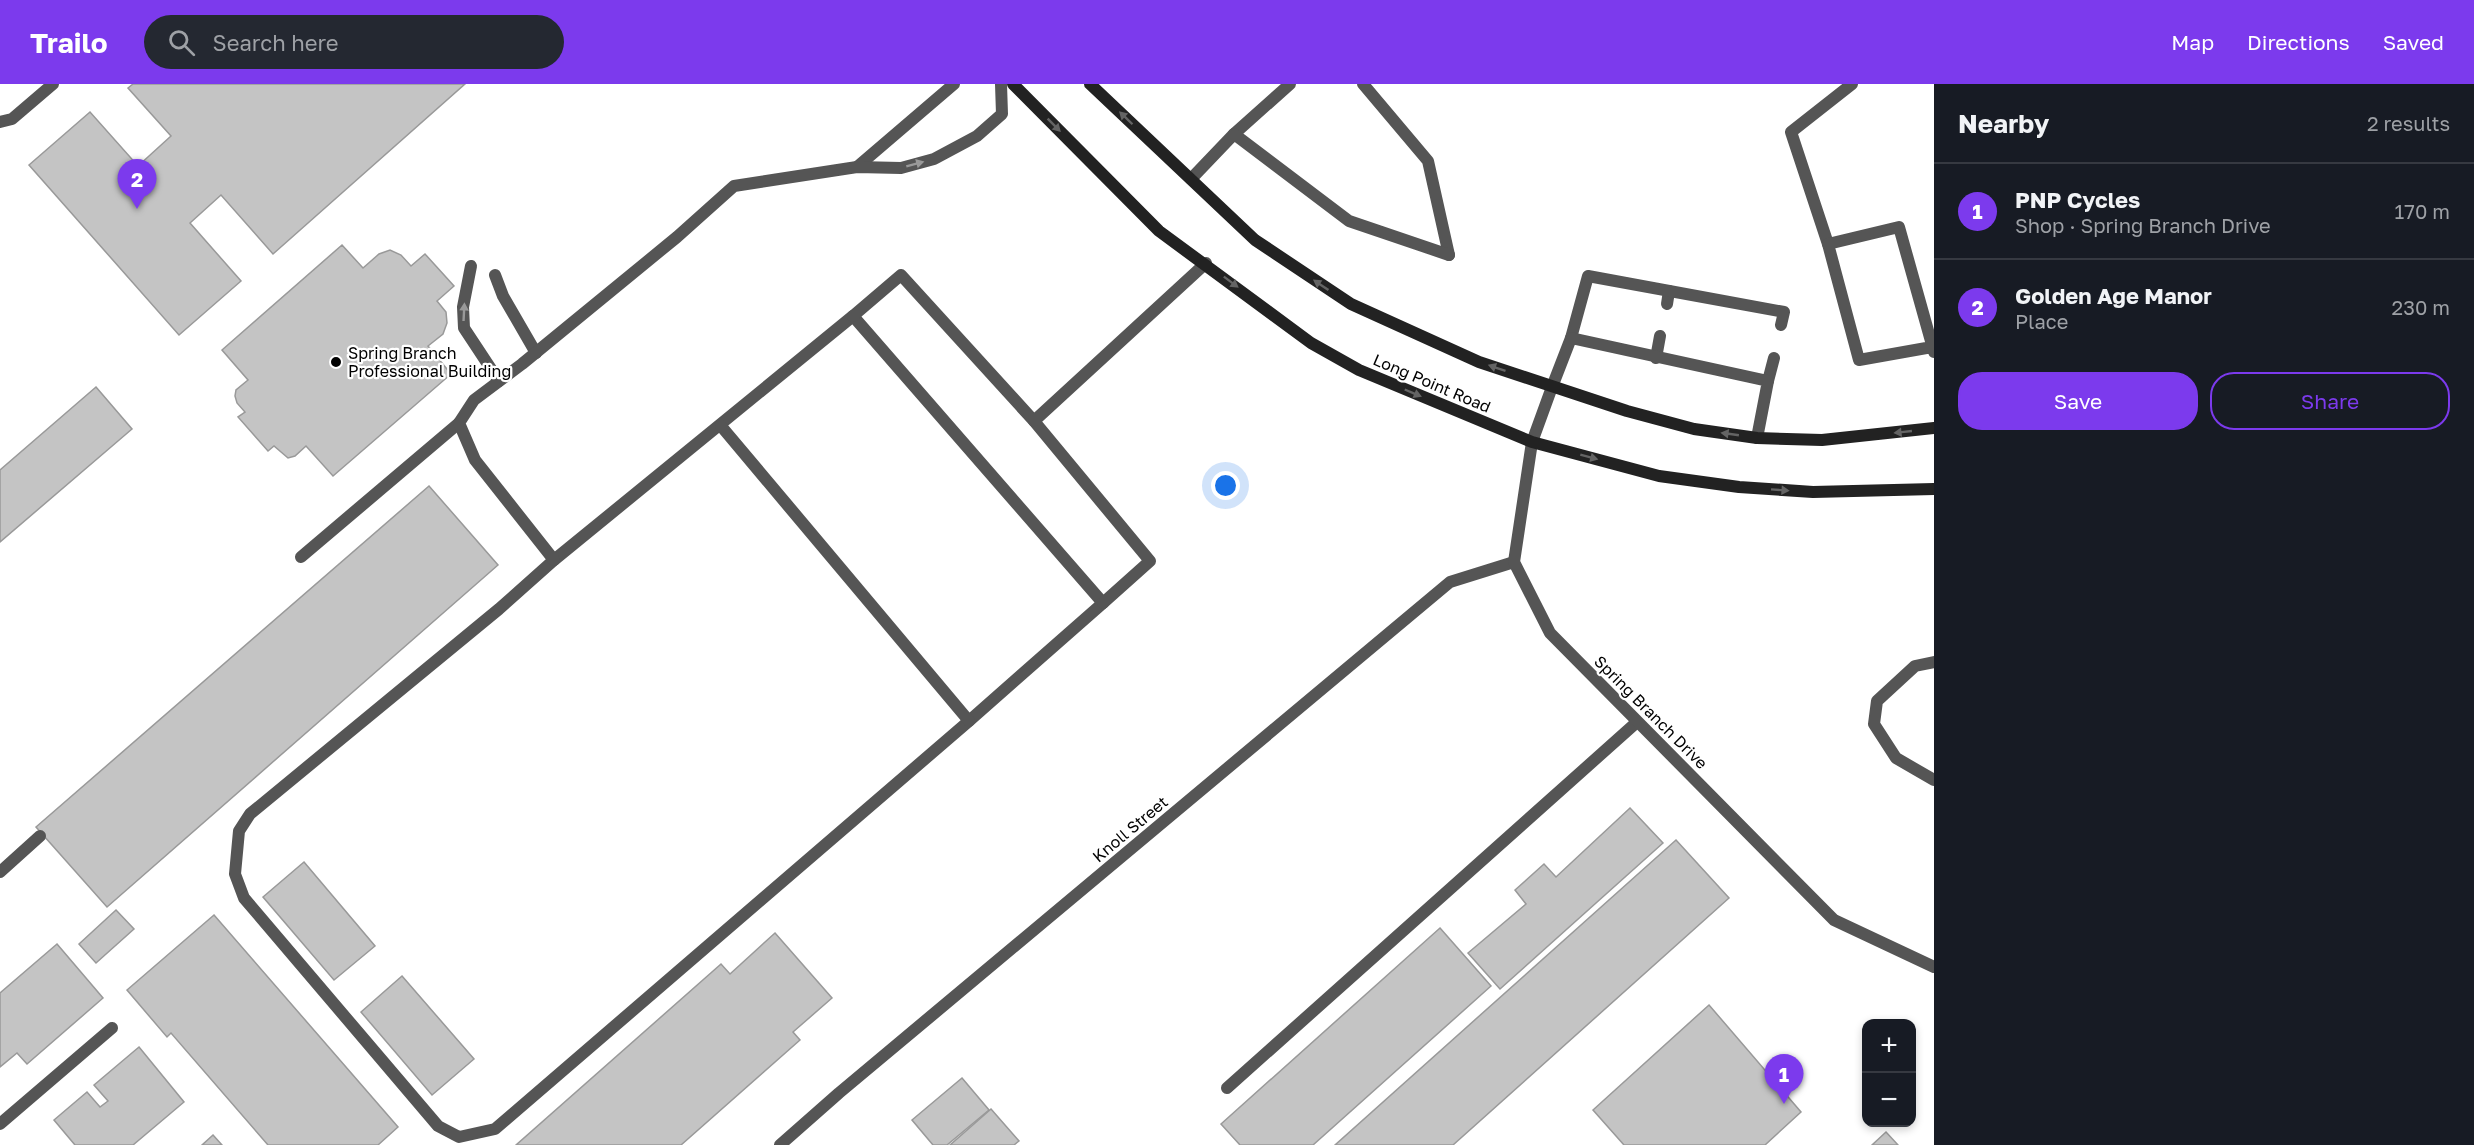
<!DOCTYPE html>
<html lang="en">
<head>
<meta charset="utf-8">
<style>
  :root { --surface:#171b24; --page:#242831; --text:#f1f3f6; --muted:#9ea1a6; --line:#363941; --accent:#7c3aed }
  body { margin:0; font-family:"Golos Text",sans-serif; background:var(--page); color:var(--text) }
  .controls { position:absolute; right:18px; bottom:18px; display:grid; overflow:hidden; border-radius:12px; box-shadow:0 3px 9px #0003 }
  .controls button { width:54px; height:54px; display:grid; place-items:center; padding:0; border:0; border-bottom:2px solid var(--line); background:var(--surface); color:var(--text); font:30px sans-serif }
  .you { position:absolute; left:1226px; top:402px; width:21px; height:21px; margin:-15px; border:4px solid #fff; border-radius:50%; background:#1a73e8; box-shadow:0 0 0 9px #1a73e833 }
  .badge { display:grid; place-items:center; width:39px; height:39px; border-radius:50%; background:var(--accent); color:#fff; font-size:20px; font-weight:700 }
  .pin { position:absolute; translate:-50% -50px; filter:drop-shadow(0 2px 3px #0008) }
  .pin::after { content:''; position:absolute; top:32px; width:21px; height:18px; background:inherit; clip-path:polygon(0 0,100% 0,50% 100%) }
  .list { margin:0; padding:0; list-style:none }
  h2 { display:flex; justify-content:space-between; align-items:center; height:78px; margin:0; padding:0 24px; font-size:26px }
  h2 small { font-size:20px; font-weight:400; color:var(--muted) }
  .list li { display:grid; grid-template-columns:39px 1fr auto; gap:18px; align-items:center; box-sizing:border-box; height:96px; padding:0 24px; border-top:2px solid var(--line) }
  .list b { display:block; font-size:22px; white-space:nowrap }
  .list p { margin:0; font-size:20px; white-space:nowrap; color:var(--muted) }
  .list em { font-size:20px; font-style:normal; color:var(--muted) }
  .actions { display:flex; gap:12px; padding:18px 24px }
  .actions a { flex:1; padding:14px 0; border:2px solid var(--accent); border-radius:24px; text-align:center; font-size:21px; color:var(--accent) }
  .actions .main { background:var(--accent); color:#fff }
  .icon { flex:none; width:33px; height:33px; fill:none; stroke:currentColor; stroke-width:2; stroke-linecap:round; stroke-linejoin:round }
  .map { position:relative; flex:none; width:1934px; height:1061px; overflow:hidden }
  header { display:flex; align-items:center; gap:36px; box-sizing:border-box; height:84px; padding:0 30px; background:var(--accent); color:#fff }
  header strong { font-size:28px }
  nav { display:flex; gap:33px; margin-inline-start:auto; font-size:21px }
  .search { width:420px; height:54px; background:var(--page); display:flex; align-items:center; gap:15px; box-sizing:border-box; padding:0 21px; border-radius:33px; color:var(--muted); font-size:22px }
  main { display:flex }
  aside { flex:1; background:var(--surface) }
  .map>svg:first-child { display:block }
</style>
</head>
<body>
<header>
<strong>Trailo</strong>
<div class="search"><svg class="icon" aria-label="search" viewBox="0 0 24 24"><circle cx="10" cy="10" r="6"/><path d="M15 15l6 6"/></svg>Search here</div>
<nav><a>Map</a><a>Directions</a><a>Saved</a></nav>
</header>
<main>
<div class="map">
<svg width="1934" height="1061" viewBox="0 0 1934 1061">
  <rect width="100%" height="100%" fill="#fff"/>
  <g fill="#c4c4c4" stroke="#999" stroke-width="1.5">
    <path d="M133 0H465L273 170 221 111 190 139 241 197 179 251 29 81 90 28 138 82 171 52 128 4Z"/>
    <path d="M342 161 363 184 379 170 390 166 401 171 411 182 425 170 454 202 437 217 446 228 447 239 443 250 428 262 451 290 333 392 306 362 295 372 288 374 274 362 268 367 238 333 245 328 237 319 235 312 236 306 248 296 222 266Z"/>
    <path d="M96 303 132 345 0 458V386Z"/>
    <path d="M429 402 498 481 107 823 36 743Z"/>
    <path d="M1630 724 1663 759 1500 905 1468 869 1526 820 1515 806 1544 780 1556 793Z"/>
    <path d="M1676 756 1729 814 1453 1061H1335Z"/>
    <path d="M304 778 375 862 334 896 263 813Z"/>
    <path d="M116 826 134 845 96 879 79 860Z"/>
    <path d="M214 831 398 1043 378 1061H268L171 949 167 953 127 906Z"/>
    <path d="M1440 844 1491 902 1313 1061H1240L1221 1040Z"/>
    <path d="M775 849 832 914 793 948 800 956 681 1061H516L721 880 730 890Z"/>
    <path d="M57 860 103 914 27 980 17 969 0 983V909Z"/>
    <path d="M402 892 474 975 432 1011 361 928Z"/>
    <path d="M1709 921 1801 1028 1765 1061H1624L1593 1026Z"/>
    <path d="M139 963 184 1018 133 1061H75L54 1036 87 1008 100 1023 108 1017 94 1001Z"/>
    <path d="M962 994 989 1026 947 1061H933L912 1036Z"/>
    <path d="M991 1025 1019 1057 1014 1061H950Z"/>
    <path d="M1886 1048 1898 1061H1872Z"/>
    <path d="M213 1051 222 1061H202Z"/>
  </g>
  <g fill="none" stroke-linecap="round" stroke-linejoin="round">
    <g stroke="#555" stroke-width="12">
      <path d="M1363 0 1428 77 1449 171"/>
      <path d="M0 38 12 35 53 0"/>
      <path d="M1234 50 1290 0"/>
      <path d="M857 83 954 0"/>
      <path d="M1191 95 1234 50 1349 137 1449 171"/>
      <path d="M1828 160 1791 48 1852 0"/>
      <path d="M471 182 463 223 464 244 499 297"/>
      <path d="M495 191 503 212 536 269"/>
      <path d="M1667 220 1669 207"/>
      <path d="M853 232 1103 519 969 637 495 1045 459 1053 438 1042 244 814 235 790 239 747 250 730 499 525 554 476Z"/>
      <path d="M853 232 901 191 1034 337 1150 477 1103 519"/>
      <path d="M1571 254 1588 192 1784 228 1781 241"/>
      <path d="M1932 263 1859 276 1828 160 1899 143 1934 268"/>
      <path d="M1656 274 1660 252"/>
      <path d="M1768 297 1774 274"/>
      <path d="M1552 303 1571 254 1768 297 1757 354"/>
      <path d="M1034 337 1206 179"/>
      <path d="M721 342 969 637"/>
      <path d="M301 473 459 339"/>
      <path d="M554 476 475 376 459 339 474 316 522 280 677 153 734 102 857 83 901 84 934 75 977 52 1002 30 1001 0"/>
      <path d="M0 788 40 752"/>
      <path d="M1227 1004 1637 638"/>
    </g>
    <g stroke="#555" stroke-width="12">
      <path d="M1934 578 1915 582 1877 617 1874 640 1896 674 1934 696"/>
      <path d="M0 1040 112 944"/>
      <path d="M780 1061 839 1009 1450 498 1514 478"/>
    </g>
    <path stroke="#555" stroke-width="12" d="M1552 303 1532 358 1514 478 1550 549 1834 836 1934 883"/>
    <g stroke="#222" stroke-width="12">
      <path d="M1013 0 1159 147 1311 259 1359 286 1532 358 1659 392 1739 403 1813 408 1934 405"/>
      <path d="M1090 0 1255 156 1351 220 1479 278 1627 327 1694 345 1757 354 1822 356 1934 344"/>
    </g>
  </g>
  <defs><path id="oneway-solid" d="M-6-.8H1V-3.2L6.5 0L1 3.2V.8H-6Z" transform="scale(1.5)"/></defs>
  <g fill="#646464">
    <use href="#oneway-solid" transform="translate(1126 34) rotate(-136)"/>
    <use href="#oneway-solid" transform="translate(1054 41) rotate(45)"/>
    <use href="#oneway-solid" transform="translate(1231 198) rotate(37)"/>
    <use href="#oneway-solid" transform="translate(1321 201) rotate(-146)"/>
    <use href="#oneway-solid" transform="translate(1497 284) rotate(-161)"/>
    <use href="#oneway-solid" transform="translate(1413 309) rotate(23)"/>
    <use href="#oneway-solid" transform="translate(1903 348) rotate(174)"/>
    <use href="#oneway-solid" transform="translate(1730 350) rotate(-172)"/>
    <use href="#oneway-solid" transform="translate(1589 373) rotate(15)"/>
    <use href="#oneway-solid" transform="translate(1780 406) rotate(4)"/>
  </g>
  <g fill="#999">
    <use href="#oneway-solid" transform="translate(915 80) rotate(-15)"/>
    <use href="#oneway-solid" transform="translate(464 228) rotate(-87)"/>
  </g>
  <circle fill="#000" stroke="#fff" stroke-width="2" cx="336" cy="278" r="6"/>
  <g text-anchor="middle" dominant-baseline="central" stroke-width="4.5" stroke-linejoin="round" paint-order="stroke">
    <g font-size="16" fill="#000" stroke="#fff" text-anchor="start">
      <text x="348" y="269">Spring Branch<tspan x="348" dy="18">Professional Building</tspan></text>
    </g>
    <g font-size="16" fill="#000" stroke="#fff">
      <text transform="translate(1432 299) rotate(23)">Long Point Road</text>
      <text transform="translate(1651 628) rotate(45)">Spring Branch Drive</text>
      <text transform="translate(1130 745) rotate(-40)">Knoll Street</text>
    </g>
  </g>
</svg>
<div class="controls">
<button>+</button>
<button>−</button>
</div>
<div class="you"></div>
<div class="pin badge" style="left:1784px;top:1020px">1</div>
<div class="pin badge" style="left:137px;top:125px">2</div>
</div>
<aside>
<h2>Nearby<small>2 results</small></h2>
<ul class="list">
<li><span class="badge">1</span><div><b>PNP Cycles</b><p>Shop · Spring Branch Drive</p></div><em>170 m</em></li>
<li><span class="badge">2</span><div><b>Golden Age Manor</b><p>Place</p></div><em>230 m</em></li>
</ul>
<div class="actions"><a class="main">Save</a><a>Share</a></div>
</aside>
</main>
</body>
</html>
